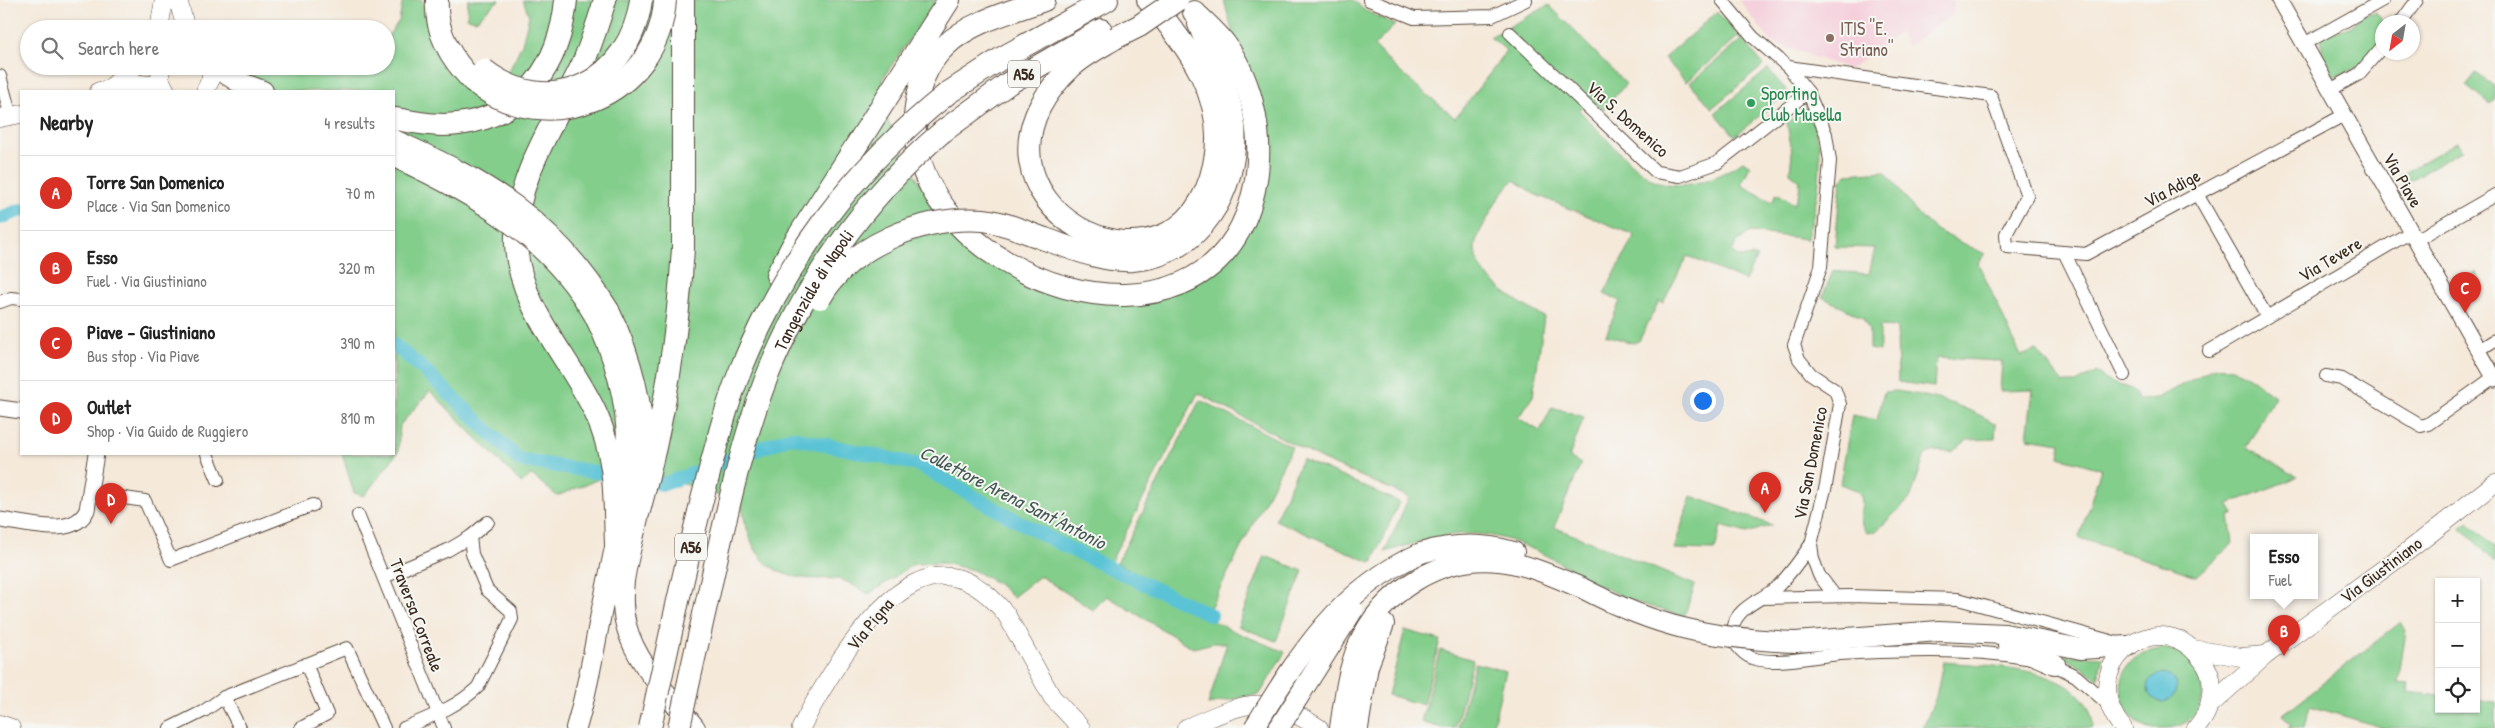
<!DOCTYPE html>
<html lang="en">
<head>
<meta charset="utf-8">
<style>
  :root { --surface:#fff; --page:#f2f2f2; --text:#222; --muted:#767676; --line:#e0e0e0; --accent:#d93025 }
  body { margin:0; font-family:"Patrick Hand",sans-serif; background:var(--page); color:var(--text) }
  .controls { position:absolute; right:15px; bottom:15px; display:grid; overflow:hidden; border-radius:0px; box-shadow:0 1px 4px #0004 }
  .controls button { width:45px; height:45px; display:grid; place-items:center; padding:0; border:0; border-bottom:1px solid var(--line); background:var(--surface); color:var(--text); font:25px sans-serif }
  .compass { position:absolute; left:2375px; top:15px; width:45px; height:45px; border-radius:50%; background:var(--surface); box-shadow:0 1px 4px #0004; rotate:211deg }
  .you { position:absolute; left:1702px; top:400px; width:18px; height:18px; margin:-12px; border:4px solid #fff; border-radius:50%; background:#1a73e8; box-shadow:0 0 0 8px #1a73e833 }
  .badge { display:grid; place-items:center; width:32px; height:32px; border-radius:50%; background:var(--accent); color:#fff; font-size:16px; font-weight:700 }
  .pin { position:absolute; translate:-50% -41px; filter:drop-shadow(0 1px 2px #0008) }
  .pin::after { content:''; position:absolute; top:26px; width:18px; height:15px; background:inherit; clip-path:polygon(0 0,100% 0,50% 100%) }
  .popup { position:absolute; left:2250px; top:534px; width:68px; height:65px; box-sizing:border-box; display:grid; place-content:center; border-radius:0px; background:var(--surface); filter:drop-shadow(0 1px 4px #0005); font-size:16px; white-space:nowrap; color:var(--muted) }
  .popup b { font-size:19px; color:var(--text) }
  .popup::after { content:''; position:absolute; left:50%; top:100%; margin-left:-10px; border:10px solid transparent; border-top-color:var(--surface) }
  .list { margin:0; padding:0; list-style:none }
  h2 { display:flex; justify-content:space-between; align-items:center; height:65px; margin:0; padding:0 20px; font-size:21px }
  h2 small { font-size:16px; font-weight:400; color:var(--muted) }
  .list li { display:grid; grid-template-columns:32px 1fr auto; gap:15px; align-items:center; box-sizing:border-box; height:75px; padding:0 20px; border-top:1px solid var(--line) }
  .list b { display:block; font-size:19px; white-space:nowrap }
  .list p { margin:0; font-size:16px; white-space:nowrap; color:var(--muted) }
  .list em { font-size:16px; font-style:normal; color:var(--muted) }
  .icon { flex:none; width:28px; height:28px; fill:none; stroke:currentColor; stroke-width:2; stroke-linecap:round; stroke-linejoin:round }
  .map { position:relative; flex:none; width:2495px; height:728px; overflow:hidden }
  .search { position:absolute; background:var(--surface); box-shadow:0 1px 4px #0004; left:20px; top:20px; width:375px; height:55px; display:flex; align-items:center; gap:12px; box-sizing:border-box; padding:0 18px; border-radius:28px; color:var(--muted); font-size:19px }
  .panel { position:absolute; background:var(--surface); box-shadow:0 1px 4px #0004; left:20px; top:90px; width:375px; height:365px; border-radius:0px }
  .map>svg:first-child { display:block }
</style>
</head>
<body>
<div class="map">
<svg width="2495" height="728" viewBox="0 0 2495 728">
  <rect width="100%" height="100%" fill="#f6f6f2"/>
  <filter id="ink" filterUnits="userSpaceOnUse"><feTurbulence type="fractalNoise" baseFrequency=".02" numOctaves="2"/><feDisplacementMap in="SourceGraphic" scale="10" xChannelSelector="R" yChannelSelector="G"/><feConvolveMatrix kernelMatrix="1 2 1 2 8 2 1 2 1" color-interpolation-filters="sRGB"/></filter>
  <filter id="wash" filterUnits="userSpaceOnUse"><feTurbulence type="fractalNoise" baseFrequency=".0096" numOctaves="4" result="noise"/><feDisplacementMap in="SourceGraphic" scale="20" xChannelSelector="R" yChannelSelector="G"/><feGaussianBlur stdDeviation="1.12" result="paint"/><feColorMatrix in="noise" values="0 0 0 0 0 0 0 0 0 0 0 0 0 0 0 0 0 1.4 0 .05"/><feComposite in="paint" operator="in"/></filter>
  <g filter="url(#wash)">
    <rect width="100%" height="100%" fill="#f5e9da"/>
    <path fill="#f5cfdb" d="M1739 0H1953L1954 14 1908 46 1899 33 1850 69 1771 42Z"/>
    <g fill="#83ce8b" stroke="#5f7c54">
      <path d="M403 0H422L429 33 462 84 485 99 510 69 522 44 529 16 523 0H936L883 78 885 116 920 184 952 230 1092 299 1222 264 1250 226 1265 188 1237 50 1224 0H1353L1364 10 1395 25 1374 46 1395 68 1455 118 1498 63 1506 50 1490 37 1549 5 1626 84 1603 110 1591 100 1579 110C1595 127 1636 173 1656 181 1686 192 1719 178 1743 161L1750 166 1741 185 1772 202 1777 193 1794 204 1799 193 1800 181 1790 173 1792 152 1787 123 1806 107C1810 119 1817 132 1819 144 1823 175 1815 209 1807 239L1750 232 1737 242 1732 251 1737 257 1757 256 1745 281 1687 256 1663 303 1659 301 1639 341 1633 343 1606 335 1620 301 1604 294 1634 236 1632 234 1534 194 1514 180C1503 190 1494 205 1488 218 1483 227 1474 239 1475 250 1478 280 1521 304 1544 317L1533 396 1518 418 1540 431 1552 407 1584 417 1569 457 1581 464 1554 527 1695 585 1684 617C1661 609 1636 604 1615 593 1565 569 1519 530 1460 534 1434 536 1410 545 1385 552L1409 497 1323 460 1198 393 1113 557 1112 569 1233 631 1285 652 1260 694 1208 704 1227 643H1213L1193 648 1107 596 1093 610 1040 576 1013 597 997 583 973 570 943 563 914 564 869 594C861 590 851 583 842 580 830 577 816 580 803 578 757 572 749 543 741 503L661 476 599 479 557 496 532 475 521 483 430 391 400 425 398 452 364 496 354 493 342 454H394V91H239L244 66H386V39L399 21Z"/>
      <path d="M468 0H499L476 20 467 18Z"/>
      <path d="M1717 12 1739 36 1686 82 1664 58Z"/>
      <path d="M2376 12 2383 22C2381 31 2378 43 2378 53 2364 65 2346 75 2327 77L2317 61 2322 49 2321 36 2352 26 2363 14Z"/>
      <path d="M1742 39 1764 65 1712 108 1690 83Z"/>
      <path d="M1768 69 1788 92 1735 136 1715 113Z"/>
      <path d="M2476 73 2495 87V98L2490 104 2466 86Z"/>
      <path d="M2457 142 2462 150 2404 184 2399 176Z"/>
      <path d="M1885 171 1919 216 1938 231 1985 254 1978 263 2021 356 2037 350 2063 383H2076L2097 372C2101 375 2105 380 2110 382 2122 388 2133 383 2138 400L2157 398 2212 369C2236 362 2256 383 2275 396L2246 448 2298 477 2228 504 2234 514 2229 516 2233 543 2197 576 2079 538 2101 469 2059 457 2061 443 2027 438 2033 390 2000 391 2002 361 1936 358 1934 387 1898 382 1897 327 1880 326V351L1869 349V329L1863 318 1822 297 1833 271 1869 274 1875 248 1835 247 1841 180 1847 174Z"/>
      <path d="M2476 272 2483 286 2466 295 2459 281Z"/>
      <path d="M1896 391C1933 396 1964 405 1996 424L1995 439 1967 440 1952 452 1934 451 1925 455 1910 499 1876 531 1867 533C1853 516 1868 501 1858 492 1854 488 1845 486 1840 484L1852 415 1877 420 1884 392Z"/>
      <path d="M1200 400 1292 447 1209 610 1117 563Z"/>
      <path d="M1302 459 1399 502 1372 563 1275 520Z"/>
      <path d="M1691 496 1772 525 1747 533 1721 526 1715 550 1674 549Z"/>
      <path d="M2468 521 2495 547V562L2460 527Z"/>
      <path d="M1265 556 1303 571 1276 641 1238 626Z"/>
      <path d="M2401 622 2406 631 2398 683 2409 684 2408 692 2439 696V709H2476V700L2495 703V728H2384L2310 706 2304 728H2288L2291 725 2282 715Z"/>
      <path d="M1405 630 1440 640 1423 705 1388 695Z"/>
      <path d="M2162 648C2168 650 2175 650 2180 653 2200 664 2211 692 2196 712 2188 724 2178 728 2164 728 2159 728 2153 728 2149 728 2121 720 2113 682 2131 662 2139 653 2151 651 2162 648Z"/>
      <path d="M1440 650 1473 660 1455 728H1442L1421 722Z"/>
      <path d="M2062 655 2103 657 2098 678Z"/>
      <path d="M1943 662C1987 666 2092 665 2093 728H1923L1936 697Z"/>
      <path d="M1475 663 1506 671 1492 728H1458Z"/>
    </g>
    <circle fill="#5ac3d6" stroke="#4a767a" cx="2162" cy="688" r="14"/>
    <g fill="none" stroke-linecap="round" stroke-linejoin="round">
      <g stroke="#5ac3d6" stroke-width="14">
        <path d="M0 218 21 210"/>
        <path d="M394 345 423 369 519 460 620 476"/>
        <path d="M641 480 664 484 791 437 919 465 997 510 1072 550 1211 615"/>
      </g>
    </g>
  </g>
  <g filter="url(#ink)">
    <g fill="none" stroke-linecap="round" stroke-linejoin="round">
      <g stroke="#57473a" stroke-width="14">
        <g id="minor">
          <path d="M1369 0 1414 18 1492 16 1526 0"/>
          <path d="M1722 0 1753 37 1788 67 1808 92 1826 134 1830 161 1821 267 1794 345 1799 359 1811 374 1835 390 1840 404 1826 485 1811 544 1813 559 1819 575 1835 596"/>
          <path d="M2401 22 2417 0"/>
          <path d="M1510 33 1656 172 1680 176 1717 163 1808 92"/>
          <path d="M2304 44 2383 0"/>
          <path d="M1788 67 1991 96 2027 196 2006 234 2007 247 2086 254 2344 115"/>
          <path d="M0 76 11 117"/>
          <path d="M2330 90 2359 74 2382 47"/>
          <path d="M2197 194 2267 317"/>
          <path d="M2416 240 2495 195"/>
          <path d="M2064 252 2124 375"/>
          <path d="M0 302 11 298 21 299"/>
          <path d="M2479 350 2495 340"/>
          <path d="M2209 351 2411 232"/>
          <path d="M2326 376 2342 379 2421 426 2428 424 2494 377"/>
          <path d="M207 454 218 480"/>
          <path d="M90 493 145 501 171 560 313 505"/>
          <path d="M358 515 444 728"/>
          <path d="M1811 544C1801 559 1791 573 1778 586 1763 600 1737 606 1732 629 1730 640 1742 654 1752 658 1775 666 1815 656 1840 654 1900 651 1965 648 2026 658"/>
          <path d="M384 577 448 550 470 537"/>
          <path d="M1762 598 1849 596 1958 599 2114 642"/>
          <path d="M2048 662 2076 676 2108 704"/>
          <path d="M224 697 240 728"/>
          <path d="M170 728 204 711 224 697 347 648 384 728"/>
          <path d="M301 728 327 714 306 664"/>
          <path d="M404 728C430 717 457 707 478 687L512 619 511 611 487 590 472 554 470 537 488 522"/>
        </g>
      </g>
      <g stroke="#57473a" stroke-width="17">
        <g id="tertiary">
          <path d="M2279 0 2495 379"/>
          <path d="M0 408 21 411"/>
          <path d="M0 520C26 523 74 539 87 510L96 454"/>
        </g>
      </g>
      <g stroke="#57473a" stroke-width="19">
        <g id="secondary">
          <path d="M178 0 186 29"/>
          <path d="M159 29 164 0"/>
          <path d="M161 66 160 79 166 91"/>
          <path d="M110 88 136 66"/>
          <path d="M99 91 140 84 162 86"/>
          <path d="M205 91 211 79 210 66"/>
          <path d="M0 118 21 114"/>
          <path d="M2444 523 2495 483"/>
          <path d="M2193 649 2241 657 2266 655"/>
          <path d="M2210 705 2266 655 2404 554"/>
          <path d="M0 724 11 728"/>
          <path d="M801 728C812 704 827 681 841 659 883 597 941 534 1006 614L1052 697 1081 728"/>
          <path d="M1186 728C1243 704 1262 690 1319 728"/>
          <path d="M2123 728C2073 667 2153 605 2196 653 2203 660 2209 669 2211 679 2213 698 2209 714 2196 728"/>
        </g>
      </g>
      <g stroke="#57473a" stroke-width="22">
        <g id="trunk">
          <path d="M214 66 237 81 263 91"/>
          <path d="M609 310C640 374 652 442 639 513 632 549 616 587 626 625 636 665 670 696 695 728"/>
          <path d="M1421 553C1451 544 1483 543 1514 552"/>
          <path d="M1795 642 1939 631 2005 634 2081 649 2128 646"/>
          <path d="M2008 644 2055 664"/>
          <path d="M576 728C588 689 594 648 602 609 625 500 648 421 594 315"/>
          <path d="M1340 728C1344 701 1347 672 1358 646 1381 592 1439 555 1499 561 1528 564 1555 577 1582 588"/>
          <path d="M1358 728 1368 666 1384 624"/>
        </g>
      </g>
      <g stroke="#57473a" stroke-width="24">
        <g id="motorway">
          <path d="M437 0C435 32 451 59 473 81"/>
          <path d="M605 0C599 20 592 41 584 61 558 118 513 178 516 244 519 309 571 358 596 414 617 460 614 495 616 544"/>
          <path d="M1044 0C1011 12 971 21 945 46 925 65 917 89 915 116 904 278 1211 385 1254 190 1265 142 1254 84 1225 44 1216 32 1204 22 1194 12"/>
          <path d="M1115 38C1100 47 1084 55 1071 67 933 198 1178 330 1214 165 1229 101 1188 45 1148 0"/>
          <path d="M948 93 1002 58 1107 0"/>
          <path d="M394 119C415 122 436 127 458 124 526 116 560 63 566 0"/>
          <path d="M942 132 1009 83 1101 30"/>
          <path d="M1045 239C1074 249 1103 262 1133 260 1200 256 1239 188 1234 127 1230 90 1212 58 1199 24"/>
          <path d="M777 275 793 245 949 0"/>
          <path d="M639 511C663 424 678 338 683 248V0"/>
        </g>
      </g>
      <use href="#minor" stroke="#fff" stroke-width="12"/>
      <use href="#tertiary" stroke="#fff" stroke-width="15"/>
      <use href="#secondary" stroke="#fff" stroke-width="18"/>
      <use href="#trunk" stroke="#fff" stroke-width="20"/>
      <use href="#motorway" stroke="#fff" stroke-width="22"/>
      <g stroke="#57473a" stroke-width="19" stroke-linecap="butt">
        <path id="secondary-bridge" d="M2404 554 2444 523"/>
      </g>
      <g stroke="#57473a" stroke-width="22" stroke-linecap="butt">
        <g id="trunk-bridge">
          <path d="M394 140C490 183 552 218 609 310"/>
          <path d="M394 157C475 194 548 237 594 315"/>
          <path d="M1582 588C1658 628 1709 638 1795 642"/>
          <path d="M1254 728C1299 655 1339 589 1421 553"/>
          <path d="M1279 728 1353 610"/>
        </g>
      </g>
      <g stroke="#57473a" stroke-width="24" stroke-linecap="butt">
        <g id="motorway-bridge">
          <path d="M1115 38 1139 26 1177 0"/>
          <path d="M484 70C551 122 630 81 641 0"/>
          <path d="M473 81C546 142 659 96 665 0"/>
          <path d="M820 298C850 245 923 216 983 220 1004 222 1025 232 1045 239"/>
          <path d="M650 728C667 649 684 570 704 492 715 451 725 408 741 369 787 257 853 169 948 93"/>
          <path id="s1" d="M679 728C690 674 703 620 715 565 729 503 743 439 766 379 804 284 864 199 942 132"/>
        </g>
      </g>
      <use href="#secondary-bridge" stroke="#fff" stroke-width="18"/>
      <use href="#trunk-bridge" stroke="#fff" stroke-width="20"/>
      <use href="#motorway-bridge" stroke="#fff" stroke-width="22"/>
    </g>
  </g>
  <circle fill="#8d6e63" stroke="#f6f6f2" stroke-width="2" cx="1830" cy="38" r="5"/>
  <circle fill="#2e9e5b" stroke="#f6f6f2" stroke-width="2" cx="1751" cy="103" r="5"/>
  <g text-anchor="middle" dominant-baseline="central" stroke-width="4" stroke-linejoin="round" paint-order="stroke">
    <g fill="#f6f6f2" stroke="#73675e" stroke-width="1">
      <rect x="1008" y="60.5" width="32" height="27" rx="4"/>
      <rect x="675" y="533.5" width="32" height="27" rx="4"/>
    </g>
    <g font-size="16" font-weight="bold" fill="#3b2a1e">
      <text x="1024" y="74">A56</text>
      <text x="691" y="547">A56</text>
    </g>
    <g font-size="18" fill="#785e54" stroke="#f6f6f2" text-anchor="start">
      <text x="1840" y="28">ITIS ''E.<tspan x="1840" dy="21">Striano''</tspan></text>
    </g>
    <g font-size="18" fill="#27864d" stroke="#f6f6f2" text-anchor="start">
      <text x="1761" y="93">Sporting<tspan x="1761" dy="21">Club Musella</tspan></text>
    </g>
    <g font-size="18" fill="#3b2a1e" stroke="#f6f6f2">
      <text transform="translate(1628 119) rotate(42)">Via S. Domenico</text>
      <text transform="translate(2403 180) rotate(60)">Via Piave</text>
      <text transform="translate(2172 188) rotate(-28)">Via Adige</text>
      <text transform="translate(2330 259) rotate(-31)">Via Tevere</text>
      <text stroke="none"><textPath href="#s1" startOffset="461">Tangenziale di Napoli</textPath></text>
      <text transform="translate(1810 463) rotate(-79)">Via San Domenico</text>
      <text transform="translate(2381 570) rotate(-37)">Via Giustiniano</text>
      <text transform="translate(417 615) rotate(69)">Traversa Correale</text>
      <text transform="translate(870 624) rotate(-50)">Via Pigna</text>
    </g>
    <g font-size="19" font-style="italic" fill="#445855" stroke="#f6f6f2">
      <text transform="translate(1013 497) rotate(27)">Collettore Arena Sant'Antonio</text>
    </g>
  </g>
</svg>
<div class="controls">
<button>+</button>
<button>−</button>
<button><svg class="icon" aria-label="locate" viewBox="0 0 24 24"><circle cx="12" cy="12" r="6"/><path d="M12 2v4M12 18v4M2 12h4M18 12h4"/></svg></button>
</div>
<svg class="compass" viewBox="-18 -18 36 36"><path d="M0-13l5 13h-10z" fill="#e53935"/><path d="M0 13l5-13h-10z" fill="#767676"/></svg>
<div class="you"></div>
<div class="pin badge" style="left:1765px;top:513px">A</div>
<div class="pin badge" style="left:2284px;top:656px">B</div>
<div class="popup"><b>Esso</b>Fuel</div>
<div class="pin badge" style="left:2465px;top:313px">C</div>
<div class="pin badge" style="left:111px;top:524px">D</div>
<div class="search"><svg class="icon" aria-label="search" viewBox="0 0 24 24"><circle cx="10" cy="10" r="6"/><path d="M15 15l6 6"/></svg>Search here</div>
<section class="panel">
<h2>Nearby<small>4 results</small></h2>
<ul class="list">
<li><span class="badge">A</span><div><b>Torre San Domenico</b><p>Place · Via San Domenico</p></div><em>70 m</em></li>
<li><span class="badge">B</span><div><b>Esso</b><p>Fuel · Via Giustiniano</p></div><em>320 m</em></li>
<li><span class="badge">C</span><div><b>Piave - Giustiniano</b><p>Bus stop · Via Piave</p></div><em>390 m</em></li>
<li><span class="badge">D</span><div><b>Outlet</b><p>Shop · Via Guido de Ruggiero</p></div><em>810 m</em></li>
</ul>
</section>
</div>
</body>
</html>
